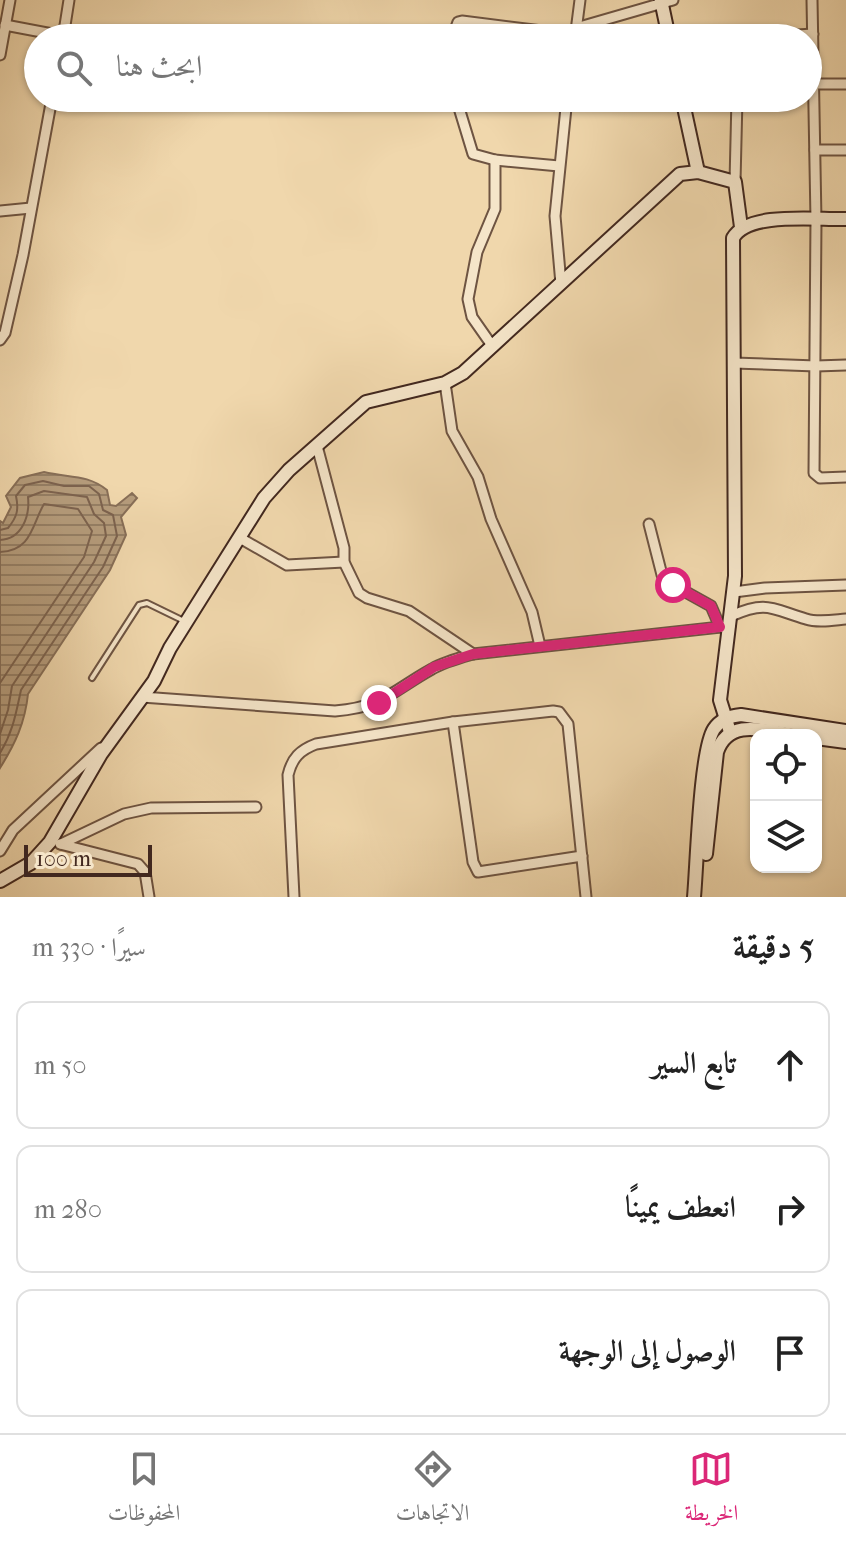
<!DOCTYPE html>
<html lang="ar">
<head>
<meta charset="utf-8">
<style>
  :root { --surface:#fff; --page:#f2f2f2; --text:#222; --muted:#767676; --line:#e0e0e0; --accent:#db2777 }
  body { margin:0; font-family:"IM FELL French Canon",Amiri,serif; background:var(--page); color:var(--text); direction:rtl }
  .controls { position:absolute; right:24px; bottom:24px; display:grid; overflow:hidden; border-radius:16px; box-shadow:0 2px 6px #0004 }
  .controls button { width:72px; height:72px; display:grid; place-items:center; padding:0; border:0; border-bottom:2px solid var(--line); background:var(--surface); color:var(--text); font:40px sans-serif }
  .scale { position:absolute; left:24px; bottom:20px; width:128px; box-sizing:border-box; padding-left:8px; border:4px solid #42281f; border-top:0; font-size:22px; line-height:28px; white-space:nowrap; color:#42281f; -webkit-text-stroke:6px #f5e5c9; paint-order:stroke }
  .stop { position:absolute; width:24px; height:24px; margin:-18px; border:6px solid #db2777; border-radius:50%; background:#fff }
  .stop.end { background:#db2777; border-color:#fff; box-shadow:0 2px 8px #0008 }
  .list { margin:0; padding:0; list-style:none }
  h2 { display:flex; justify-content:space-between; align-items:center; height:104px; margin:0; padding:0 32px; font-size:34px }
  h2 small { font-size:26px; font-weight:400; color:var(--muted) }
  .list li { display:grid; grid-template-columns:52px 1fr auto; gap:24px; align-items:center; box-sizing:border-box; height:128px; margin:0 16px 16px; padding:0 16px; border:2px solid var(--line); border-radius:16px }
  .list b { display:block; font-size:30px; white-space:nowrap }
  .list em { font-size:26px; font-style:normal; color:var(--muted) }
  .icon { flex:none; width:44px; height:44px; fill:none; stroke:currentColor; stroke-width:2; stroke-linecap:round; stroke-linejoin:round }
  .map { position:relative; flex:none; width:846px; height:897px; overflow:hidden; direction:ltr }
  .search { position:absolute; background:var(--surface); box-shadow:0 2px 6px #0004; left:24px; right:24px; top:24px; height:88px; display:flex; align-items:center; gap:20px; box-sizing:border-box; padding:0 28px; border-radius:44px; color:var(--muted); font-size:30px }
  .sheet { height:536px; background:var(--surface) }
  nav { display:flex; justify-content:space-around; align-items:center; box-sizing:border-box; height:112px; border-top:2px solid var(--line); background:var(--surface); font-size:22px; color:var(--muted) }
  nav a { display:grid; justify-items:center; gap:4px }
  nav .on { color:var(--accent) }
  .map>svg:first-child { display:block }
</style>
</head>
<body>
<div class="map">
<svg width="846" height="897" viewBox="0 0 846 897">
  <defs>
    <pattern id="water-rules" width="6" height="5" patternUnits="userSpaceOnUse" patternTransform="scale(2)"><rect width="6" height="5" fill="#b59c7c"/><path d="M0 2.5h6" fill="none" stroke="#957f65"/></pattern>
  </defs>
  <rect width="100%" height="100%" fill="#f0d7ac"/>
  <filter id="stains"><feTurbulence type="fractalNoise" baseFrequency=".0025" numOctaves="4"/><feColorMatrix values="0 0 0 0 .2 0 0 0 0 .09 0 0 0 0 .02 0 0 0 .5 -.17"/></filter>
  <radialGradient id="worn" r=".72"><stop offset=".6" stop-color="#630" stop-opacity="0"/><stop offset="1" stop-color="#630" stop-opacity=".3"/></radialGradient>
  <path fill="url(#water-rules)" stroke="#876e57" stroke-width="2" d="M44 472C69 478 87 474 107 490L110 505 116 506 132 493 137 498 121 517 126 535 110 570 28 694C25 723 15 744 0 768V521L3 523 11 507 6 496 20 478Z"/>
  <g fill="none" stroke-linecap="round" stroke-linejoin="round">
    <g stroke="#7c624e" stroke-width="2">
      <path d="M0 530 8 528C17 517 19 510 16 496L25 485 43 481 64 486H89L99 494 103 510 113 515 117 536 103 567 21 690C16 713 13 732 0 753"/>
      <path d="M0 540C22 539 30 516 28 497L44 491 87 497 94 514 104 523 106 536 94 562 12 686 8 710 0 734"/>
      <path d="M0 552C32 551 32 524 44 504L78 509 92 531 84 557 0 683"/>
    </g>
    <g stroke="#6e5442" stroke-width="8">
      <path id="lane" d="M92 678 139 605 147 603 184 621"/>
    </g>
    <g stroke="#6e5442" stroke-width="13">
      <g id="street">
        <path d="M812 0 816 220 814 473 820 478 846 477"/>
        <path d="M5 25 63 36"/>
        <path d="M576 28 673 0"/>
        <path d="M576 31 580 0"/>
        <path d="M63 38 69 0"/>
        <path d="M452 38 458 22 462 21 575 35"/>
        <path d="M749 38 813 34"/>
        <path d="M0 55 10 0"/>
        <path d="M814 84H846"/>
        <path d="M456 98 473 154 495 160 559 166"/>
        <path d="M525 98 566 105"/>
        <path d="M815 150H846"/>
        <path d="M735 182 737 98"/>
        <path d="M0 211 31 208"/>
        <path d="M561 284 555 216 567 98"/>
        <path d="M0 340 5 333 23 255 52 98"/>
        <path d="M493 347 472 317 468 299 477 252 495 209V160"/>
        <path d="M734 363 816 366 846 365"/>
        <path d="M445 383 452 431 478 477 491 519 532 612 540 646"/>
        <path d="M317 446 344 548V562L359 593 367 598 409 611 473 654"/>
        <path d="M649 524 662 575 666 581 711 606 720 627"/>
        <path d="M240 538 287 565 344 562"/>
        <path d="M734 592 765 588 846 585"/>
        <path d="M731 616C767 600 772 609 806 619 818 623 834 620 846 619"/>
        <path d="M142 697 335 711C384 707 392 691 432 669 444 662 459 658 473 654L730 626"/>
        <path d="M453 722 473 862 478 872 582 856"/>
        <path d="M60 844 138 864 145 872 149 897"/>
        <path d="M61 844 124 814 151 808 256 807"/>
        <path d="M0 851 13 830 101 748"/>
        <path d="M294 897 288 775C292 758 300 750 316 744L453 722 553 711 559 712 568 724 586 897"/>
      </g>
    </g>
    <g stroke="#42281f" stroke-width="16">
      <g id="secondary">
        <path d="M661 0 669 38"/>
        <path d="M682 98 698 172"/>
        <path d="M730 732 720 700 735 576 733 238C748 211 817 220 846 219"/>
        <path d="M816 738 846 742"/>
        <path d="M706 854 717 752C729 716 768 732 797 735"/>
        <path d="M0 881 31 863 50 842 101 754 154 681 170 648 264 498 289 470 366 402 445 383 463 373 680 174 698 172 735 182 741 227"/>
        <path d="M694 897C697 865 700 750 714 729 720 720 730 716 741 715L846 731"/>
      </g>
    </g>
    <use href="#lane" stroke="#f5e5c9" stroke-width="4"/>
    <use href="#street" stroke="#f5e5c9" stroke-width="9"/>
    <use href="#secondary" stroke="#f5e5c9" stroke-width="12"/>
  </g>
  <g fill="none" stroke-linecap="round" stroke-linejoin="round">
    <path stroke="#db2777" stroke-width="10" d="M379 703 434 667 473 654 720 627 711 606 673 585"/>
  </g>
  <rect width="100%" height="100%" filter="url(#stains)"/>
  <rect width="100%" height="100%" fill="url(#worn)"/>
</svg>
<div class="controls">
<button><svg class="icon" aria-label="locate" viewBox="0 0 24 24"><circle cx="12" cy="12" r="6"/><path d="M12 2v4M12 18v4M2 12h4M18 12h4"/></svg></button>
<button><svg class="icon" aria-label="layers" viewBox="0 0 24 24"><path d="M12 4l9 5-9 5-9-5zM3 14l9 5 9-5"/></svg></button>
</div>
<div class="scale">100 m</div>
<div class="stop" style="left:673px;top:585px"></div>
<div class="stop end" style="left:379px;top:703px"></div>
<div class="search"><svg class="icon" aria-label="search" viewBox="0 0 24 24"><circle cx="10" cy="10" r="6"/><path d="M15 15l6 6"/></svg>ابحث هنا</div>
</div>
<section class="sheet">
<h2>5 دقيقة<small>سيرًا · 330 m</small></h2>
<ul class="list">
<li><svg class="icon" aria-label="ahead" viewBox="0 0 24 24"><path d="M12 20V5M6 11l6-6 6 6"/></svg><div><b>تابع السير</b></div><em>50 m</em></li>
<li><svg class="icon" aria-label="right" viewBox="0 0 24 24"><path d="M7 20v-9h11M14 6l5 5-5 5"/></svg><div><b>انعطف يمينًا</b></div><em>280 m</em></li>
<li><svg class="icon" aria-label="arrive" viewBox="0 0 24 24"><path d="M6 21V4h12l-3 4 3 4H6"/></svg><div><b>الوصول إلى الوجهة</b></div></li>
</ul>
</section>
<nav>
<a class="on"><svg class="icon" aria-label="map" viewBox="0 0 24 24"><path d="M3 6l6-2 6 2 6-2v14l-6 2-6-2-6 2zM9 4v14M15 6v14"/></svg>الخريطة</a>
<a><svg class="icon" aria-label="directions" viewBox="0 0 24 24"><path d="M12 3l9 9-9 9-9-9zM9 14v-3h6M13 9l2 2-2 2"/></svg>الاتجاهات</a>
<a><svg class="icon" aria-label="saved" viewBox="0 0 24 24"><path d="M7 4h10v16l-5-4-5 4z"/></svg>المحفوظات</a>
</nav>
</body>
</html>
